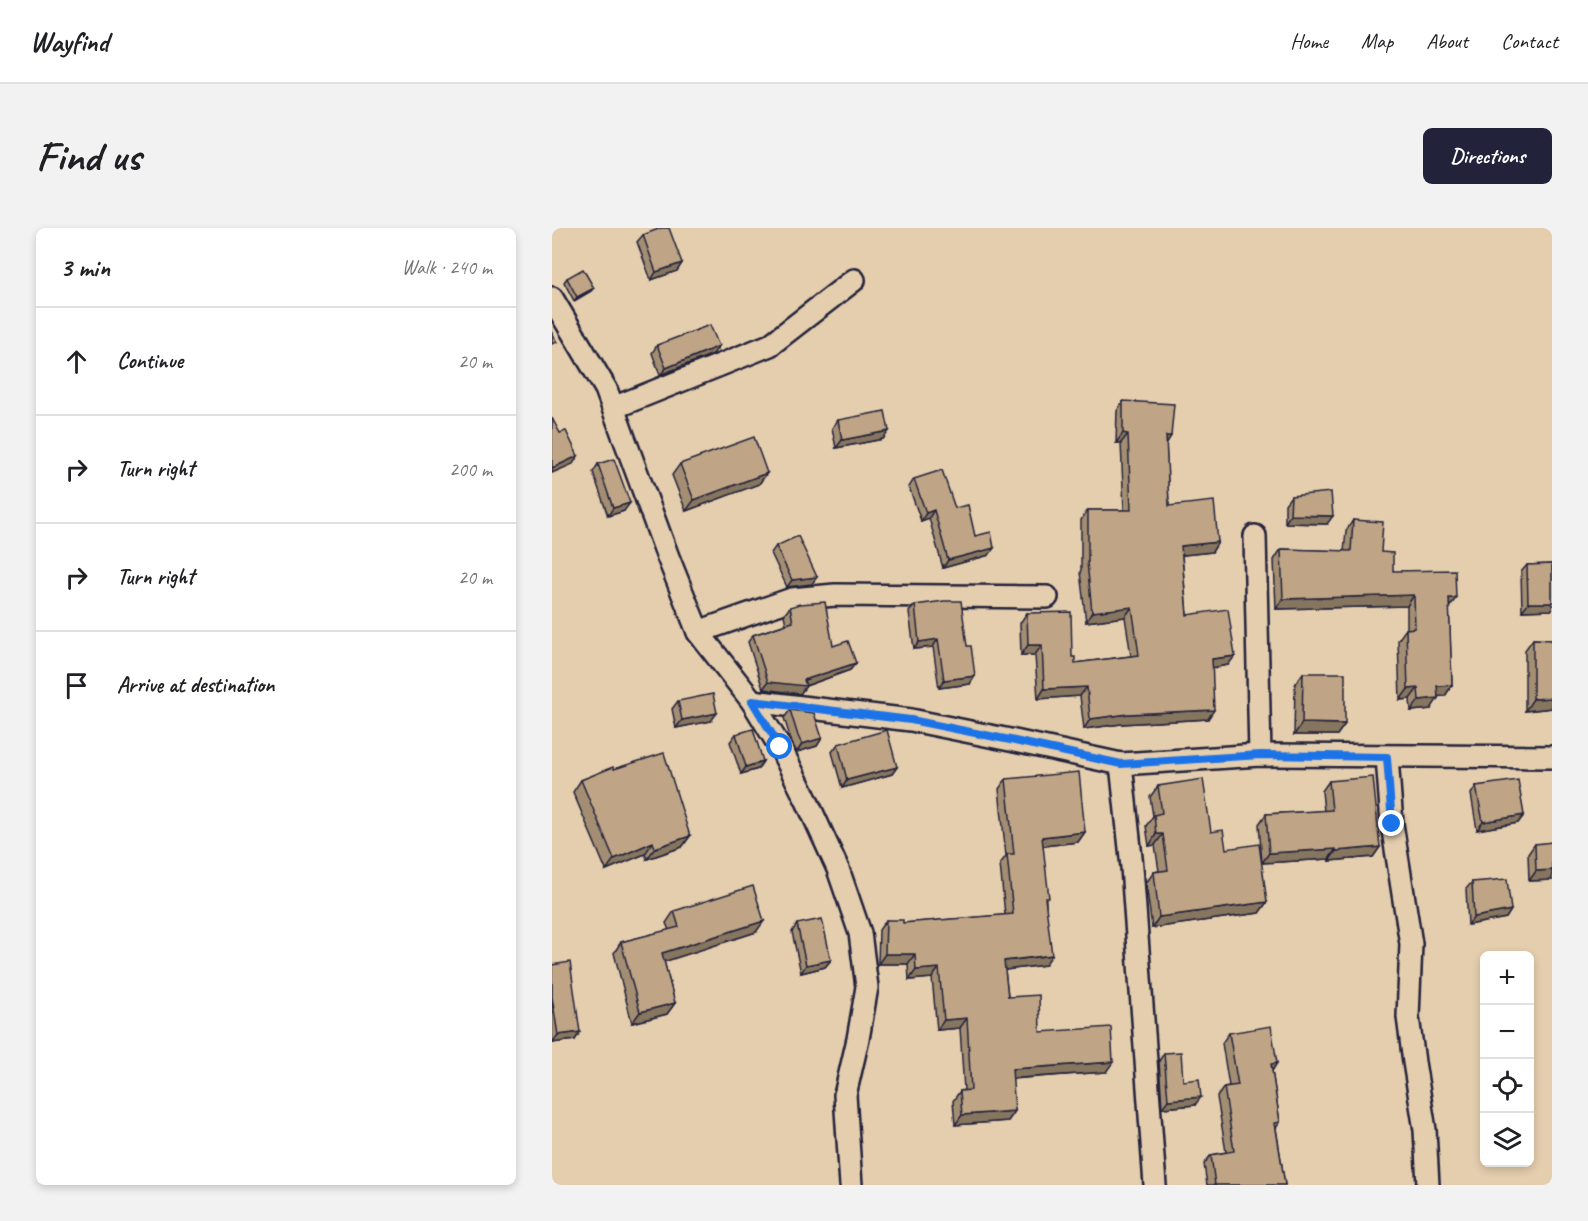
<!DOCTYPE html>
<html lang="en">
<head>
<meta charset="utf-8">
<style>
  :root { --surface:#fff; --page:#f2f2f2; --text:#202124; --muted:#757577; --line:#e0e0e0; --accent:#22223b }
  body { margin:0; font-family:Caveat,sans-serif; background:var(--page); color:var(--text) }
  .controls { position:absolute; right:18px; bottom:18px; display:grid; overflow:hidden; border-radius:9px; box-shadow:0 3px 9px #0003 }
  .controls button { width:54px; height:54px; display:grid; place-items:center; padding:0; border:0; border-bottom:2px solid var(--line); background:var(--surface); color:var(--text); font:30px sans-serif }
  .stop { position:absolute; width:18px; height:18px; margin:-14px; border:4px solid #1a73e8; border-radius:50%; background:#fff }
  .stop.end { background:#1a73e8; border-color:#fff; box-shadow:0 2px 6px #0008 }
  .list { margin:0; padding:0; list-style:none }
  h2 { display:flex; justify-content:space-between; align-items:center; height:78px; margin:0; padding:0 24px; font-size:26px }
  h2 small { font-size:20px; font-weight:400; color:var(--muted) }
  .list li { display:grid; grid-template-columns:39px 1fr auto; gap:18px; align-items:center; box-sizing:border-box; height:108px; padding:0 24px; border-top:2px solid var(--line) }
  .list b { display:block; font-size:22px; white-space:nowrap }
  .list em { font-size:20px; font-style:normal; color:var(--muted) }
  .icon { flex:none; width:33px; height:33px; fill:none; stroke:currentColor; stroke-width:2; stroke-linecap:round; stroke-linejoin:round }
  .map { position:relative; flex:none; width:1000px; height:957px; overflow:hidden; border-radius:9px }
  header { display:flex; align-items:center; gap:36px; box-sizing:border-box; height:84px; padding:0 30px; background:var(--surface); border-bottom:2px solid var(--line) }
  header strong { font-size:28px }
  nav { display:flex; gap:33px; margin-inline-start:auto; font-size:21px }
  .intro { display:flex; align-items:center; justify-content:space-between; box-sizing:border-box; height:144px; padding:0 36px }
  h1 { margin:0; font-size:42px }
  .button { padding:15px 27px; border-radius:9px; background:var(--accent); color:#fff; font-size:21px; font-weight:700 }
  main { display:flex; gap:36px; padding:0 36px }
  aside { flex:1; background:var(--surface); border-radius:9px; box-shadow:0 3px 9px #0003 }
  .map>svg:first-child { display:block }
</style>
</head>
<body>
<header>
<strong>Wayfind</strong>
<nav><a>Home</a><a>Map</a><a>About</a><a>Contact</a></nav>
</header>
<div class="intro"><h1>Find us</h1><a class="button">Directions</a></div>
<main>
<aside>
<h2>3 min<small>Walk · 240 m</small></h2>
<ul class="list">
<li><svg class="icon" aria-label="ahead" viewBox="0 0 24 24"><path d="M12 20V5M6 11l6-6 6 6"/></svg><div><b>Continue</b></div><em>20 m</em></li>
<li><svg class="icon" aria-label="right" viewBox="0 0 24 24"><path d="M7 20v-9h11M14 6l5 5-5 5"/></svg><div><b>Turn right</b></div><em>200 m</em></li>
<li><svg class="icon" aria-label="right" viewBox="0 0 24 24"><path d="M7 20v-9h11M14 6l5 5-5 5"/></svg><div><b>Turn right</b></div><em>20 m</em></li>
<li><svg class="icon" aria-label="arrive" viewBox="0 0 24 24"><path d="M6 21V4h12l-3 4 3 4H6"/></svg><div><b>Arrive at destination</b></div></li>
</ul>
</aside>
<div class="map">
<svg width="1000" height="957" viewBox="0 0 1000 957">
  <rect width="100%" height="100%" fill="#e5ceae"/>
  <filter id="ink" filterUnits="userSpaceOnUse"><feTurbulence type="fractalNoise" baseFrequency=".0167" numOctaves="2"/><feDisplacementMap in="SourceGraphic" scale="12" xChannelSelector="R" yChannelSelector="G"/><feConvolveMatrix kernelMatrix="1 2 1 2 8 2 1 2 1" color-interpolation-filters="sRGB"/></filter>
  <g filter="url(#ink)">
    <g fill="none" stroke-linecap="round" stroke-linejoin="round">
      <g stroke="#22223b" stroke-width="26">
        <g id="minor">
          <path d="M0 70 54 161 116 329 146 404 200 473 228 519 254 571 286 641 308 705 315 759 306 811 293 867 299 957"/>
          <path d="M61 180 218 117 302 52"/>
          <path d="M703 308 708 527"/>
          <path d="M146 404 240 371 283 367 495 369"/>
          <path d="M200 473 359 492 458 512 569 536 708 527 1000 529"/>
          <path d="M835 529 840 596 859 716 856 789 862 834 873 902 876 957"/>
          <path d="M569 536 580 639 603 957"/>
        </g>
      </g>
      <use href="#minor" stroke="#e5ceae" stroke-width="21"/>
    </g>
    <g fill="#a48e73" stroke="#22223b" stroke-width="1.5">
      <path d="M91 7 130 35 125 43 99 52 85 14Z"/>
      <path d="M15 50 39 63 22 73 12 54Z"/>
      <path d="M105 117 167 118 161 126 108 147 100 125Z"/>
      <path d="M571 173 619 208 614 215 617 278 666 314 660 324 630 327 635 387 676 437 660 440 656 491 569 496 532 501 528 468 486 471 483 427H469L468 395 475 385 520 429 523 435 579 428 573 389 534 394 528 344 529 342V292L536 282H572L569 215H564L565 183Z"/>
      <path d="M286 192 337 203 331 211 284 220 280 200Z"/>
      <path d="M46 236 72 283 56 288 41 244Z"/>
      <path d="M128 236 215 245 207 256 134 283 120 247Z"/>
      <path d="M362 251 403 280 437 327 391 340 377 290 369 293 357 259Z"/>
      <path d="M739 268 775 296 733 295V276Z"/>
      <path d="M801 292 829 324 841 343 904 370 897 379 900 457 893 468H886L879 481 859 483 858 471 848 472 846 412 854 401H855V378L724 381 722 332 729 321 792 323 794 303Z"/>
      <path d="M224 318 260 356 235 359 219 325Z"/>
      <path d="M1000 336V382L970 383 969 344 975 337Z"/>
      <path d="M363 377 415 418 418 456 387 460 381 419 362 421 357 384Z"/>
      <path d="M238 379 281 418 304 435 298 442 254 458 248 466 211 461 196 414 201 407 234 396 232 387Z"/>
      <path d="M981 411 1000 412V480L973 483V422Z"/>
      <path d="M751 445 793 496 785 507H742L743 456Z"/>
      <path d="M126 473 159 493 124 500 120 481Z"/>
      <path d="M238 482 270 510 265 518 245 524 240 515 232 490Z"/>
      <path d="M184 506 211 533 206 541 189 546 178 514Z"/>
      <path d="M286 516 345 539 340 546 290 560 280 524Z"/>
      <path d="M62 541 138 608 130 619 95 631 93 626 54 642 21 564 29 552Z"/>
      <path d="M454 551 533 604 526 614 491 618 494 674 493 737 453 742 456 769 488 804 554 844 460 851 463 883 456 893 403 897 401 873 408 863 412 862 408 800 385 802 380 750 357 752 356 736H326L327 702 334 692 351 695 453 687 448 636 454 628 447 561Z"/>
      <path d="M777 553 828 619 821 629 777 633V631L710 635 707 596 714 586 772 583 770 563Z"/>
      <path d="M606 558 659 604 674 621 715 674 707 685 600 700 594 655 602 644 607 643 603 617 597 618 594 598 601 588 598 569Z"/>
      <path d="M924 558 972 587 966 595 925 602 919 566Z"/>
      <path d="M983 616 1000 652 977 653 976 626Z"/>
      <path d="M920 654 959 682 954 690 916 697 914 661Z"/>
      <path d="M122 683 204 704 112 733 123 775 115 786 80 795 62 725 69 714 117 702 114 695Z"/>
      <path d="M245 696 279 732 273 739 249 745 240 704Z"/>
      <path d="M0 737 28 804 23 812 0 815Z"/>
      <path d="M677 805 720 843 728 894 724 900 733 957H655L652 936 659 927 674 924 665 869 672 859 677 858 670 815Z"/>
      <path d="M612 825 631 853 643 877 610 880 607 833Z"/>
    </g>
    <g fill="#86745e" stroke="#22223b" stroke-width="1.5">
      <path d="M130 35 125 43 99 52 104 44Z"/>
      <path d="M42 60 39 63 22 73 25 69Z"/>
      <path d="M167 118 161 126 108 147 114 140Z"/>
      <path d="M337 203 331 211 284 220 290 212Z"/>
      <path d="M571 205 576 206 569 215H564Z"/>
      <path d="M614 208H619L613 218Z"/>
      <path d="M26 228 21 236 0 245V240Z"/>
      <path d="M215 245 207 256 134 283 142 272Z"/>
      <path d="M78 275 72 283 56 288 61 280Z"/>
      <path d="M382 282 377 290 369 293 374 285Z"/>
      <path d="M738 287 781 288 775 296 733 295Z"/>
      <path d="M666 314 660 324 622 328 629 318Z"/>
      <path d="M442 320 437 327 391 340 396 332Z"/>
      <path d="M265 349 260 356 235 359 240 352Z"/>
      <path d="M862 367 855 378 724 381 731 371Z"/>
      <path d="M897 370H904L896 381Z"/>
      <path d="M976 375H1000V382L970 383Z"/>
      <path d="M580 379 573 389 534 394 540 384Z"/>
      <path d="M386 411 381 419 362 421 367 414Z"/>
      <path d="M476 417H490L483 427H469Z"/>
      <path d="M683 428 676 437 653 441 660 431Z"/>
      <path d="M304 435 298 442 253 458H254L248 466 211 461 216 454 252 452Z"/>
      <path d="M423 448 418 456 387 460 392 452Z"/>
      <path d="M900 457 893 468 878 469 885 458Z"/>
      <path d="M535 459 528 468 486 471 492 461Z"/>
      <path d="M866 460 858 471 848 472 856 461Z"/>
      <path d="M886 470 879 481 859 483 867 472Z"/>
      <path d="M1000 470V480L973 483 981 471Z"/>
      <path d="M662 482 656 491 569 496 532 501 538 491 576 486Z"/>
      <path d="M165 485 159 493 124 500 130 492Z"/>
      <path d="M750 495 793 496 785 507H742Z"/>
      <path d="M270 510 265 518 245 524 250 516Z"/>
      <path d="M211 533 206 541 189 546 194 539Z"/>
      <path d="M345 539 340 546 290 560 295 552Z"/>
      <path d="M972 587 966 595 925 602 931 594Z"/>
      <path d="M533 604 526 614 483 619 490 609Z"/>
      <path d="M604 606H611L603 617 597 618Z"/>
      <path d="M138 608 130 619 95 631 103 620Z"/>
      <path d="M101 614 93 626 54 642 62 631Z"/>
      <path d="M828 619 821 629 777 633 784 623Z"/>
      <path d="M784 621 777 631 710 635 717 625Z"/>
      <path d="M1000 642V652L977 653 984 643Z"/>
      <path d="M715 674 707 685 600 700 607 689Z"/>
      <path d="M959 682 954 690 916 697 922 689Z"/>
      <path d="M212 693 204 704 102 737 110 725Z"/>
      <path d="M333 726H363L356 736H326Z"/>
      <path d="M500 727 493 737 445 743 452 733Z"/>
      <path d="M279 732 273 739 249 745 254 737Z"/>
      <path d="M387 740 380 750 357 752 364 742Z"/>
      <path d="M123 775 115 786 80 795 88 784Z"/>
      <path d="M415 790 408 800 385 802 392 792Z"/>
      <path d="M28 804 23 812 0 815 6 807Z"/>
      <path d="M561 834 554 844 453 851 460 841Z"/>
      <path d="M725 835 719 845V836Z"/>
      <path d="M649 869 643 877 610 880 616 872Z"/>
      <path d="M463 883 456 893 403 897 410 887Z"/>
    </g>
    <g fill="#bfa586" stroke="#22223b" stroke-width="1.5">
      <path d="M109 0H117L130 35 104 44 91 7Z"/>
      <path d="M31 41 42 60 25 69 15 50Z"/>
      <path d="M158 97 167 118 114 140 105 117Z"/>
      <path d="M0 105 5 114 0 116Z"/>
      <path d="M571 173 622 176 619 208H614L617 278 662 273 666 314 629 318 635 387 676 381 683 428 660 431 662 482 576 486 538 491 535 459 492 461 490 417H476L475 385 519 384 520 429H523V435L587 427 580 379 540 384 535 334H536V282H579L576 206 571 205Z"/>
      <path d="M333 183 337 203 290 212 286 192Z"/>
      <path d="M0 190 8 205 14 203 26 228 0 240Z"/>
      <path d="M202 209 215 245 142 272 128 236Z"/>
      <path d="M62 231 78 275 61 280 46 236Z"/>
      <path d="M390 242 403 280 416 277 423 308 439 304 442 320 396 332 382 282 374 285 362 251Z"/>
      <path d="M779 264 781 288 738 287 739 268Z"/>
      <path d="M801 292 831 294 829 324 841 325V343L903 342 904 370H897L900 457 885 458 886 470 867 472 866 460 856 461 854 401 863 400 862 367 731 371 729 321 799 323Z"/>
      <path d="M246 308 265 349 240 352 224 318Z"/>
      <path d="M1000 336V375H976L975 337Z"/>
      <path d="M392 373H409L415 418H419L423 448 392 452 386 411 367 414 363 377Z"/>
      <path d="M273 374 281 418 296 413 304 435 252 452 254 458 216 454 201 407 241 394 238 379 248 376Z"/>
      <path d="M981 411 1000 412V470L981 471Z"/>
      <path d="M751 445H793V496L750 495Z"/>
      <path d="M161 466 165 485 130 492 126 473Z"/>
      <path d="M238 482 262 485 270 510 250 516 246 508Z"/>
      <path d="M201 501 211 533 194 539 184 506Z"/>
      <path d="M335 502 345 539 295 552 286 516Z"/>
      <path d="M112 525 138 608 103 620 101 614 62 631 29 552 61 539 62 541Z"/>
      <path d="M527 544 533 604 490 609 497 670H493L500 727 452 733 456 769 487 767 488 804 559 799 561 834 460 841 463 883 410 887 408 863 419 862 415 790 392 792 387 740 364 742 363 726H333L334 692H351V695L461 686 455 626H462L454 551Z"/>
      <path d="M821 549 828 619 784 623V621L717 625 714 586 780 582 777 553Z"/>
      <path d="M651 551 659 604 671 602 674 621 707 616 715 674 607 689 602 644 616 642 611 606H604L602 587 610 585 606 558Z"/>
      <path d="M966 552 972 587 931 594 924 558Z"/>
      <path d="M1000 614V642L984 643 983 616Z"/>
      <path d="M955 651 959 682 922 689 920 654Z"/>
      <path d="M201 658 212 693 110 725 123 775 88 784 69 714 127 699 122 683Z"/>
      <path d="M270 691 279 732 254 737 245 696Z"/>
      <path d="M18 734 28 804 6 807 0 769V737Z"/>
      <path d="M719 798 725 835 719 836 728 894 723 895 733 957H663L659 927 682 923 672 859 686 857 677 805Z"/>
      <path d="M629 824 631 853 647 851 649 869 616 872 612 825Z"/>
    </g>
  </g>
  <g fill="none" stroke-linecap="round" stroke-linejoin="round" filter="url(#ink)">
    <path stroke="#1a73e8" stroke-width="8" d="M228 519 200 473 359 492 458 512 569 536 708 527 835 529 840 596"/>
  </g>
</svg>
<div class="controls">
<button>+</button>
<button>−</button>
<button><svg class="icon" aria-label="locate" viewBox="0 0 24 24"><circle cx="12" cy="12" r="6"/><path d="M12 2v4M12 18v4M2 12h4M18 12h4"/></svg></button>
<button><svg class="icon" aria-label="layers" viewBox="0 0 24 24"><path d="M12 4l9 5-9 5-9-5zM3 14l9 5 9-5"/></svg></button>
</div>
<div class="stop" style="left:228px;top:519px"></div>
<div class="stop end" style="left:840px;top:596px"></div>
</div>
</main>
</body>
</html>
